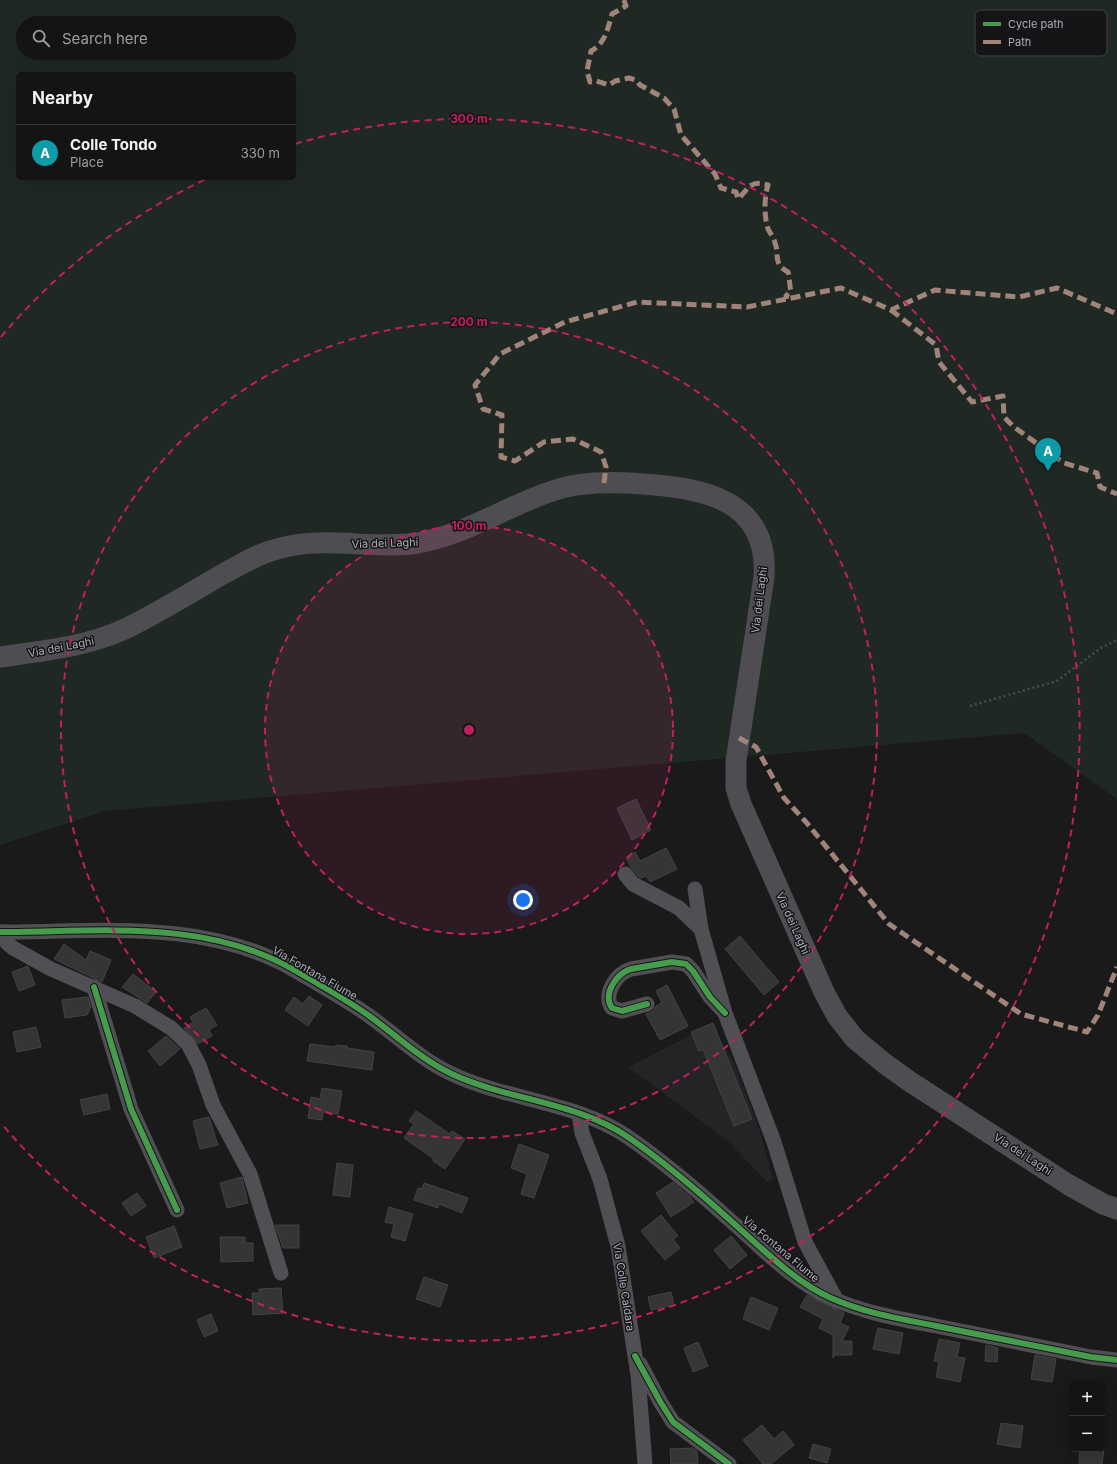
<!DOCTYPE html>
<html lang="en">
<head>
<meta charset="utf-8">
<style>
  :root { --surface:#141414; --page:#1d1d1d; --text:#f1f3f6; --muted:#9d9ea0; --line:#333334; --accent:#787a83 }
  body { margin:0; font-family:Inter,sans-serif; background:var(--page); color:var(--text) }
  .controls { position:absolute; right:12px; bottom:12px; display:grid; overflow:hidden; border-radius:6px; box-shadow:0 4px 16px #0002 }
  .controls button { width:36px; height:36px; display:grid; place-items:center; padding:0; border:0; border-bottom:1px solid var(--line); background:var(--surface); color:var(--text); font:20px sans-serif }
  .you { position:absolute; left:523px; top:900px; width:14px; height:14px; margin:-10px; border:3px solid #fff; border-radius:50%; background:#1a73e8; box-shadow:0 0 0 6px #1a73e833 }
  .badge { display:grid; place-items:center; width:26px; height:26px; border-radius:50%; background:var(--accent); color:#fff; font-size:13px; font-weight:700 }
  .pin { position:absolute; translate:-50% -33px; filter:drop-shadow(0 1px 2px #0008) }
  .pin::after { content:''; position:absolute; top:21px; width:14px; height:12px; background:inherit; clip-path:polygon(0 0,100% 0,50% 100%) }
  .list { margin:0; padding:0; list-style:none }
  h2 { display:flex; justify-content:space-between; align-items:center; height:52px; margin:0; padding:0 16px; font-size:17px }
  h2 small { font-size:13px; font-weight:400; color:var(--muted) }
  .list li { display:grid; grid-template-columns:26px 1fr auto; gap:12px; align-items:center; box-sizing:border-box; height:56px; padding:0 16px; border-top:1px solid var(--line) }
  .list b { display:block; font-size:15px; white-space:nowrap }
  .list p { margin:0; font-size:13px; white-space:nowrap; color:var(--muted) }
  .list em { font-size:13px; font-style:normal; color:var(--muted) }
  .icon { flex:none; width:22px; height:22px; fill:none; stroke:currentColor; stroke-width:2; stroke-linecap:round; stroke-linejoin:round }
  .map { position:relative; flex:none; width:1117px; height:1464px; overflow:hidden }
  .search { position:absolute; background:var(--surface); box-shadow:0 4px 16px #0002; left:16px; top:16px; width:280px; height:44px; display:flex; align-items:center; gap:10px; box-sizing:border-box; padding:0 14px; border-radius:22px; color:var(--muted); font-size:15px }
  .panel { position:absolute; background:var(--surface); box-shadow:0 4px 16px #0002; left:16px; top:72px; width:280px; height:108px; border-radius:6px }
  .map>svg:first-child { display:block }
</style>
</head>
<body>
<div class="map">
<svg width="1117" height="1464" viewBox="0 0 1117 1464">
  <rect width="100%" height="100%" fill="#1a1a1a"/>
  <path fill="#242426" d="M707 1027 726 1048 737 1070 760 1131 773 1179 767 1182 728 1141 628 1067Z"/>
  <path fill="#202823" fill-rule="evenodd" d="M0 0H1117V799L1024 733 105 811 0 845ZM23 23H289V53H23ZM18 74H294V178H18Z"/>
  <g fill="#353536" stroke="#434346">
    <path d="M636 799 651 830 632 840 617 808Z"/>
    <path d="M666 848 677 869 650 882 646 876 641 878 639 877 631 868 626 857 635 852 640 861Z"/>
    <path d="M740 936 779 982 764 995 725 949Z"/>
    <path d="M64 944 86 960 90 951 111 960 102 982 54 959Z"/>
    <path d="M28 966 35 985 19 991 12 972Z"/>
    <path d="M133 974 156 992 147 1003 122 987Z"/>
    <path d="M667 985 688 1026 660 1040 646 1014 653 1011 656 1006 662 1003 656 991Z"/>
    <path d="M309 996 322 1005 308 1026 285 1010 294 997 303 1004Z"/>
    <path d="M88 997 91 1007 87 1015 65 1018 62 1000Z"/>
    <path d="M206 1008 217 1025 209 1030 212 1036 198 1044 184 1028 193 1022 190 1017Z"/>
    <path d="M713 1023 752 1119 734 1126 703 1049 699 1051 691 1032Z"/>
    <path d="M36 1027 41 1047 17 1052 13 1032Z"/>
    <path d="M166 1036 180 1049 160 1066 148 1051Z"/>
    <path d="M310 1044 335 1047 336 1045 347 1046V1048L374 1052 372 1070 307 1061Z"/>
    <path d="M322 1088 342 1091 338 1114 323 1112 322 1120 308 1118 311 1097 320 1099Z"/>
    <path d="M107 1094 110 1109 84 1115 80 1100Z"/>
    <path d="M416 1111 450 1134 452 1131 465 1139 445 1169 433 1161 434 1159 404 1138 414 1124 409 1121Z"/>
    <path d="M209 1117 218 1145 200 1149 193 1121Z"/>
    <path d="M519 1144 549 1155 534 1198 521 1194 527 1174 511 1168Z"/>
    <path d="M337 1163 353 1165 350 1197 333 1195Z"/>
    <path d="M242 1177 248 1203 227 1208 220 1183Z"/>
    <path d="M673 1182 690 1197 694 1202 671 1217 656 1193Z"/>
    <path d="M424 1183 468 1198 462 1213 439 1204 438 1208 414 1200 418 1188 422 1189Z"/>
    <path d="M137 1193 146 1206 131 1216 122 1203Z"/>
    <path d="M389 1207 413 1214 405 1241 391 1237 394 1224 385 1222Z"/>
    <path d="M661 1215 678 1236 673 1239 680 1248 665 1260 641 1231Z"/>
    <path d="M275 1225H299V1248H283Z"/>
    <path d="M174 1226 182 1247 154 1258 146 1237Z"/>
    <path d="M731 1236 747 1255 730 1269 714 1250Z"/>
    <path d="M220 1237H245V1243H253V1261L221 1262Z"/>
    <path d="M424 1277 448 1285 440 1307 416 1299Z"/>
    <path d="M281 1288 283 1313 253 1315 252 1293H259V1289Z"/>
    <path d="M671 1292 674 1305 651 1310 648 1297Z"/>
    <path d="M807 1295 844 1313 840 1323 849 1327 842 1341H852V1355H835L833 1358V1335L819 1328 823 1319 800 1307Z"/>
    <path d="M751 1297 778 1308 769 1330 743 1319Z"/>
    <path d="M211 1314 218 1331 204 1337 197 1320Z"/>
    <path d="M878 1328 903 1333 899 1354 873 1349Z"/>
    <path d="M939 1339 960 1343 957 1357 965 1358 960 1382 936 1377 939 1362 934 1361Z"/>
    <path d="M698 1342 708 1366 693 1372 684 1348Z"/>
    <path d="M986 1345 998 1348 997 1362 985 1361Z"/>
    <path d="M1035 1355 1056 1359 1052 1382 1031 1379Z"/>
    <path d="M1001 1423 1023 1426 1020 1448 997 1444Z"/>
    <path d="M762 1425 774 1439 783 1431 794 1445 771 1464H763L743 1440Z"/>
    <path d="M813 1444 831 1449 827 1463 809 1458Z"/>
    <path d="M693 1448 697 1451 698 1464H671L670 1449Z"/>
    <path d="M1080 1449H1104L1102 1464H1079Z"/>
  </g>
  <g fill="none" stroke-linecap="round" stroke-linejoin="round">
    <path stroke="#4b4b4f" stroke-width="2.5" stroke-dasharray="2 3" stroke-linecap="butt" d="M970 706 1057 681 1101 648 1117 640"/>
    <g stroke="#505054" stroke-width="15">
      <path d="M625 874 633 884 679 908 701 929"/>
      <path d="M695 889 701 929 725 1013 774 1142 805 1242 837 1301"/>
      <path d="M0 932C99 932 206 918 296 971 320 985 345 999 368 1015 396 1035 420 1059 452 1074 507 1100 577 1102 628 1137 664 1162 698 1191 731 1221 762 1248 793 1281 831 1298 864 1313 901 1319 936 1326 988 1336 1039 1347 1091 1357L1117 1360"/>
      <path d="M1 932 7 943 13 948 51 969 135 1006 171 1028 188 1044 199 1065 213 1105 250 1174 281 1273"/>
      <path d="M94 987 131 1109 177 1210"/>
      <path d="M647 1004 622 1011 612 1008C602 994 617 973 631 969L672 962 686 964 693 971 710 997 723 1011"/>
      <path d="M579 1114 582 1133 600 1179 618 1246 638 1375 645 1464"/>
      <path d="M640 1364 661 1403 673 1422 729 1464"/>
    </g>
    <path stroke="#4e4e52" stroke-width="21" d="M0 657C43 651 85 647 125 629 158 613 190 593 223 574 240 565 257 554 277 549 322 535 371 550 418 543 469 534 512 502 562 488 587 481 616 482 643 484 704 488 769 500 764 577L736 761V788L741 804 824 992 837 1016 855 1039 884 1063 909 1081 1069 1185 1103 1204 1117 1209"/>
    <g stroke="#a18479" stroke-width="5" stroke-dasharray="10 5" stroke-linecap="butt">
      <path d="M624 0 626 6 612 14C608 28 605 44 591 51L587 71 590 82 596 81 609 85 615 81 629 78 636 80 640 85 664 98 674 109 681 135 715 174 721 188 736 192 738 199C750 187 750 180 768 185 764 198 764 216 768 229 770 233 774 238 775 243 780 255 772 263 788 272 790 278 789 284 791 291L786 296 787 299"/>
      <path d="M891 310 936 345 939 362 972 402 1003 396 1004 417 1014 427 1064 463 1097 473 1100 487 1117 494"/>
      <path d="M604 483 606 467 601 452 573 439 544 442 515 461 501 457 502 415 483 409 475 385 500 354 565 322 637 302 747 307 841 288 891 310 935 290 1019 297 1057 288 1117 314"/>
      <path d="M739 738 756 747 784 798 806 822 889 924 1021 1014 1087 1032 1098 1015 1117 967"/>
    </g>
    <g stroke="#151416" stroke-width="8">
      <g id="cycleway">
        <path d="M0 932C99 932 206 918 296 971 320 985 345 999 368 1015 396 1035 420 1059 452 1074 507 1100 577 1102 628 1137 664 1162 698 1191 731 1221 762 1248 793 1281 831 1298 864 1313 901 1319 936 1326 988 1336 1039 1347 1091 1357L1117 1360"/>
        <path d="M94 987 131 1109 177 1210"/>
        <path d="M647 1004 622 1011 612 1008C602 994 617 973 631 969L672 962 686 964 693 971 710 997 725 1013"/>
        <path d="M635 1356 661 1403 673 1422 729 1464"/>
      </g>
    </g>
    <use href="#cycleway" stroke="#469c4c" stroke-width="6"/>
  </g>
  <circle cx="469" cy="730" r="204" fill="#c11f60" fill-opacity=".12"/>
  <g fill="none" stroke="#c11f60" stroke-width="2" stroke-dasharray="7 5">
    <circle cx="469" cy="730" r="204"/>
    <circle cx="469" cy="730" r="408"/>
    <path d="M1 337A611 611 0 0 1 206 179M295 144A611 611 0 1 1 1 1123"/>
  </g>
  <g text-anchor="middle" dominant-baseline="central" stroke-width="3" stroke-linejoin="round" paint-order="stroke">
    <g font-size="11" fill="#abadbb" stroke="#151416">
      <text transform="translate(385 543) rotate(-2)">Via dei Laghi</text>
      <text transform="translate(759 600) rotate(-83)">Via dei Laghi</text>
      <text transform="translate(61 647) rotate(-11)">Via dei Laghi</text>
      <text transform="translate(793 923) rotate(66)">Via dei Laghi</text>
      <text transform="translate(315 973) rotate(30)">Via Fontana Fiume</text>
      <text transform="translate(1023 1154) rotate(33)">Via dei Laghi</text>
      <text transform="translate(781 1249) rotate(40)">Via Fontana Fiume</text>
      <text transform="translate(624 1287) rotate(81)">Via Colle Caldara</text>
    </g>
  </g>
  <rect x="975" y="10" width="132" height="46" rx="6" fill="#151416" stroke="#424248" stroke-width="1"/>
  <rect x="983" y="22" width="18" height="4" fill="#469c4c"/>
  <rect x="983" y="40" width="18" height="4" fill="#a18479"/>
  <g font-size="11" fill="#abadbb">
    <text x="1008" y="28">Cycle path</text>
    <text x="1008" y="46">Path</text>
  </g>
  <circle cx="469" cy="730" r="6" fill="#c11f60" stroke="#151416" stroke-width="2"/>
  <g font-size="12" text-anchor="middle" font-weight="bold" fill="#c11f60" stroke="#151416" stroke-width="3" stroke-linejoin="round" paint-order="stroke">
    <text x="469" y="123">300 m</text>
    <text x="469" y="326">200 m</text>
    <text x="469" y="530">100 m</text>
  </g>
</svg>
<div class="controls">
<button>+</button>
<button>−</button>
</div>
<div class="you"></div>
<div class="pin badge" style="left:1048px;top:471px;background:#0f9aa8">A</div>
<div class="search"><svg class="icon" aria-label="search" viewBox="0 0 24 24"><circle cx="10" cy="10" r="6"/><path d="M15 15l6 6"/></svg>Search here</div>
<section class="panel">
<h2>Nearby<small></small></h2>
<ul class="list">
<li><span class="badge" style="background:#0f9aa8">A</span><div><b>Colle Tondo</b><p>Place</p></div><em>330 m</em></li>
</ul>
</section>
</div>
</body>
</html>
